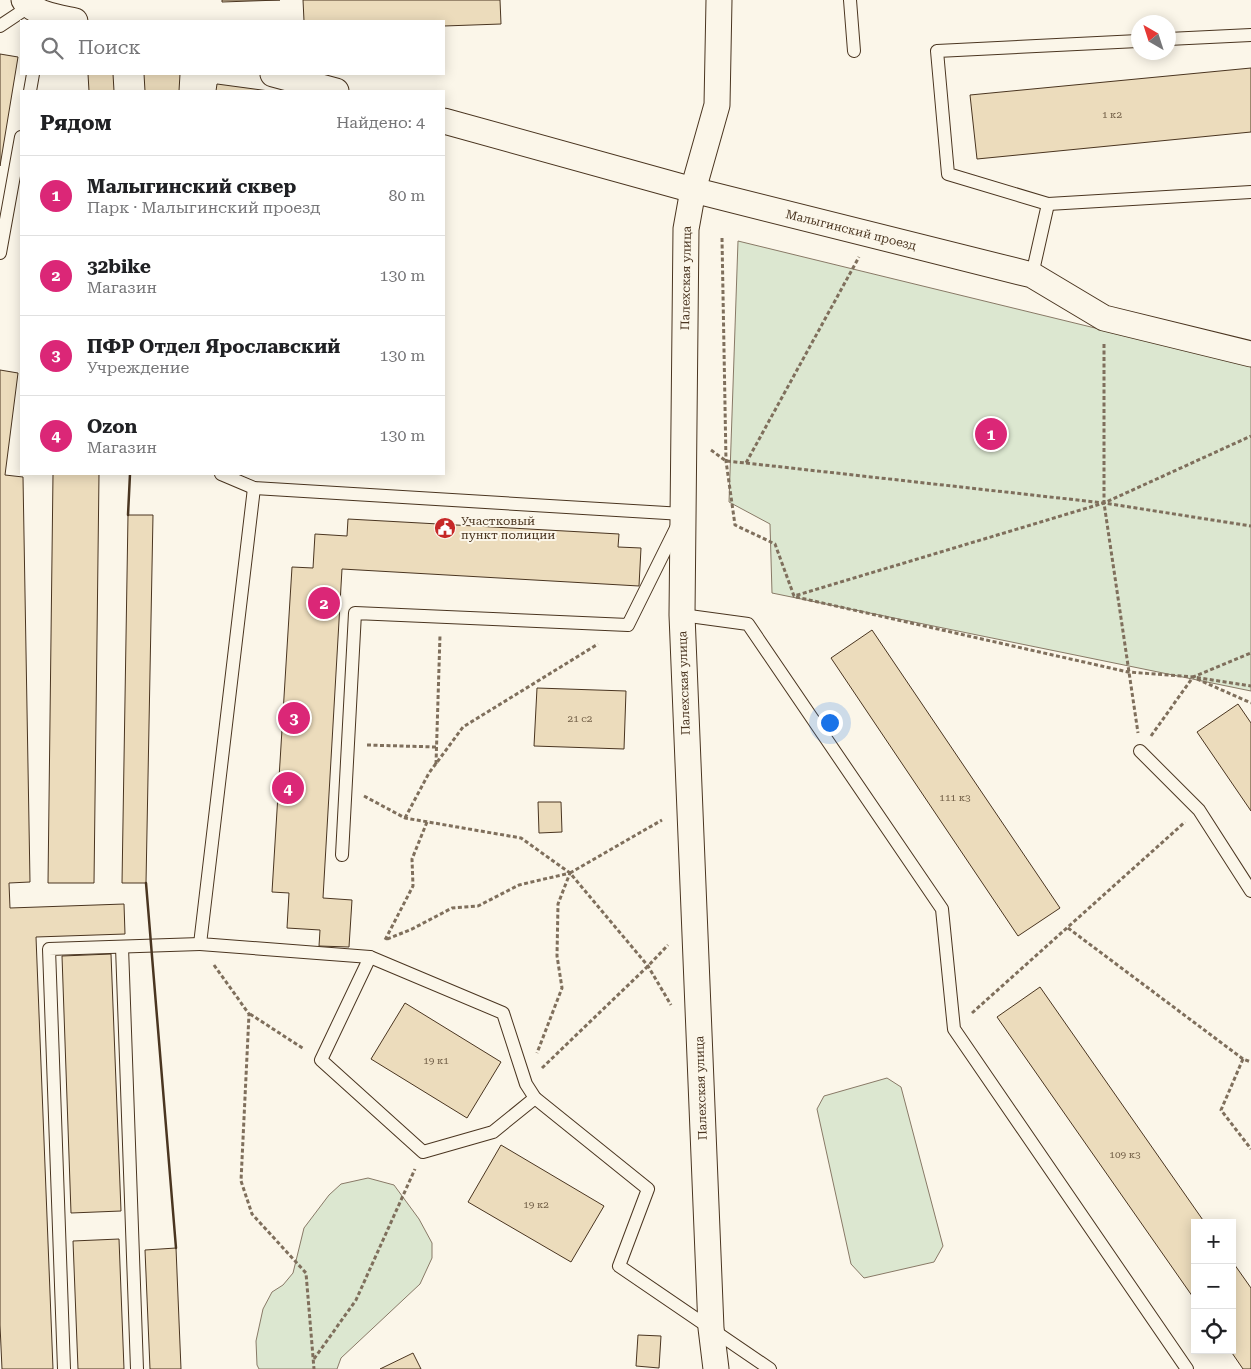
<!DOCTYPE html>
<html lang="ru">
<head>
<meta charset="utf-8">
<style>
  :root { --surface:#fff; --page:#f2f2f2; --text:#202124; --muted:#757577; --line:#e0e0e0; --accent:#db2777 }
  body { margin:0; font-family:"Roboto Serif",serif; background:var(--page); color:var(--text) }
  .controls { position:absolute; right:15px; bottom:15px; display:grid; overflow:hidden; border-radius:0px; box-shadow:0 2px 12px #0003 }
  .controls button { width:45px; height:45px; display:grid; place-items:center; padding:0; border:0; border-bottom:1px solid var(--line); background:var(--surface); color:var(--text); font:25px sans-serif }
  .compass { position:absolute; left:1131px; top:15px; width:45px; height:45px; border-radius:50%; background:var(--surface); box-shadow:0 2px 12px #0003; rotate:321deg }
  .you { position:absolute; left:829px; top:722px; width:18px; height:18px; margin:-12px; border:4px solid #fff; border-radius:50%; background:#1a73e8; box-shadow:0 0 0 8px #1a73e833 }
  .badge { display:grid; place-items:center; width:32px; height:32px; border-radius:50%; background:var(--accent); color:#fff; font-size:16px; font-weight:700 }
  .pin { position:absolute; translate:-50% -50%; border:2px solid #fff; box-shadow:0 1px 5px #0006 }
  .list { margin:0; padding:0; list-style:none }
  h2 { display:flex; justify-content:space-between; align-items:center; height:65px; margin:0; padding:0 20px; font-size:21px }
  h2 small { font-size:16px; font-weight:400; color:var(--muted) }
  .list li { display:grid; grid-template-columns:32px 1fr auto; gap:15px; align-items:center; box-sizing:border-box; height:80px; padding:0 20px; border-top:1px solid var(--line) }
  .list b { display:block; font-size:19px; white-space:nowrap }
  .list p { margin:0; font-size:16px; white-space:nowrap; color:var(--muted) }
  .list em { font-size:16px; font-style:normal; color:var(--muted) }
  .icon { flex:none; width:28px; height:28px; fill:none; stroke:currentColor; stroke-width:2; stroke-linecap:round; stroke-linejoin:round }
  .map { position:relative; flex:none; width:1251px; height:1369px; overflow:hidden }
  .search { position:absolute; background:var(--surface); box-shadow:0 2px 12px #0003; left:20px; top:20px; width:425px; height:55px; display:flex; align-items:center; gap:12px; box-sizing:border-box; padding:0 18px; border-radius:0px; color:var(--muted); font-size:19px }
  .panel { position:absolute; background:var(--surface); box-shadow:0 2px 12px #0003; left:20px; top:90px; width:425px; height:385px; border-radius:0px }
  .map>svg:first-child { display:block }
</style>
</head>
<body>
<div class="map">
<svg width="1251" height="1369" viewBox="0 0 1251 1369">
  <rect width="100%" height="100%" fill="#fbf6e9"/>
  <g fill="#dce7d0" stroke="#887966">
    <path d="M738 241 1251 366V691L772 593 770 524 729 502Z"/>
    <path d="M887 1078 901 1087 943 1246 934 1262 864 1278 851 1264 817 1109 824 1096Z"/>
    <path d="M368 1178 394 1185 419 1219 432 1243V1258L420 1284 341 1358 337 1369H259L257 1365 256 1341 263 1309 272 1292 283 1285 293 1273 304 1228 329 1195 341 1184Z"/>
  </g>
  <g fill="#ecdcbc" stroke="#4a3520">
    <path d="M222 0H280L222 2Z"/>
    <path d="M303 0H500L501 24 444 26V21H304Z"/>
    <path d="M0 54 18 57 0 166Z"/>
    <path d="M1251 68V132L977 159 970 95Z"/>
    <path d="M88 74H113L114 91H89Z"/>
    <path d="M144 74H180L179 91H145Z"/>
    <path d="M217 84 269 91H216Z"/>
    <path d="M0 370 18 373 5 475 23 477 30 882 9 883 10 908 124 904 125 934 36 937 53 1369H2L0 1325Z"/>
    <path d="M53 474H99L94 883H48Z"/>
    <path d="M128 515H153L146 883H122Z"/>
    <path d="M348 519 619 534 618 547 641 548 639 586 342 569 323 898 352 900 349 947 319 946 320 930 287 928 289 893 272 892 292 567 313 568 315 534 347 536Z"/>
    <path d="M872 630 1060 908 1018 936 831 658Z"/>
    <path d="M537 688 626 691 624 749 534 746Z"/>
    <path d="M1238 704 1251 723V811L1197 732Z"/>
    <path d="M538 802H561L562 832 539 833Z"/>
    <path d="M111 954 121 1211 71 1213 62 956Z"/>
    <path d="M1040 987 1205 1223H1195V1300L997 1017Z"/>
    <path d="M405 1003 501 1062 467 1118 371 1059Z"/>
    <path d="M501 1145 604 1206 571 1262 468 1202Z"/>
    <path d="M119 1239 124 1369H78L73 1241Z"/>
    <path d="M176 1248 181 1369H150L145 1250Z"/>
    <path d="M1232 1261 1251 1288V1369H1243L1230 1350H1232Z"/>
    <path d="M638 1335 661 1336 659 1368 636 1366Z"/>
    <path d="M413 1353 421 1369H380Z"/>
  </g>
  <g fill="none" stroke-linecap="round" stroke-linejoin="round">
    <g stroke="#4a3520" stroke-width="14">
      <g id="service">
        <path d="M850 0 854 51"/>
        <path d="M0 26 30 6"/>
        <path d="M1168 39 1251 35"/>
        <path d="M30 91 33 74"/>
        <path d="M1048 204 1251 192"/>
        <path d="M0 253 21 137"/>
        <path d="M1032 275 1048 204 948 174 937 51 1138 41"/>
        <path d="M221 474 254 488 683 514 628 625 355 613 342 855"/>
        <path d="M254 488 200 944 370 957 503 1013 526 1084 535 1098 648 1189 619 1266 770 1369"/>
        <path d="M682 615 748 624 942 909 954 1029 1187 1369"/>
        <path d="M1140 751 1199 810 1251 891"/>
        <path d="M122 947 137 1369"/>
        <path d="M370 957 321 1060 423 1152 493 1132 535 1098"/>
        <path d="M64 1369 49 949 200 944"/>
      </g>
    </g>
    <g stroke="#4a3520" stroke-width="27">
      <g id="minor">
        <path d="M24 0C37 15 56 17 75 21"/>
        <path d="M273 74 336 91"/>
        <path d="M444 121 693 190 1032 275 1104 318 1251 354"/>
        <path d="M716 1369 711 1328 682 615 686 229 693 190 717 105 719 0"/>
      </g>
    </g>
    <g stroke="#7f6f5c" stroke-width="3" stroke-dasharray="4 2.5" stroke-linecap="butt">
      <path d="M722 238 726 461 735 525 775 544 794 596 1104 503 1251 436"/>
      <path d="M1104 344V503L1138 733"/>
      <path d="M711 450 726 461 746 463 859 257"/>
      <path d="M746 463 1104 503 1251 526"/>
      <path d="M796 597 1128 672 1193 677 1251 686"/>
      <path d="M1197 679 1251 703"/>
      <path d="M1151 736 1193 677 1251 653"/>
      <path d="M367 745 436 747"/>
      <path d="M436 764 440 635"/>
      <path d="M364 796 405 818 521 838 570 873 648 966 671 1005"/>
      <path d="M405 818 429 773 463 727 598 644"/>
      <path d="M427 822 412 859 413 886 385 940 412 929 452 908 478 906 519 885 570 873 558 904 557 956 562 988 537 1053"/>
      <path d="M570 873 662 820"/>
      <path d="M1068 928 1243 1059 1251 1062"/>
      <path d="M214 965 249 1014 241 1181 252 1214 306 1273 314 1369"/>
      <path d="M972 1013 1185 822"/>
      <path d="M250 1014 304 1049"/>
      <path d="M1243 1059 1221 1110 1251 1149"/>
      <path d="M542 1068 648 966 668 945"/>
      <path d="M314 1359 356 1300 415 1169"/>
    </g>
    <use href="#service" stroke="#fbf6e9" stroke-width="12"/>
    <use href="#minor" stroke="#fbf6e9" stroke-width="25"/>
    <g stroke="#4a3520" stroke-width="2.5">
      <path d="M128 515 130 474"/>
      <path d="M146 883 176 1248"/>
    </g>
  </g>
  <defs>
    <g id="civic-disc" transform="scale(1.125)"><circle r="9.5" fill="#c62828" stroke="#fbf6e9"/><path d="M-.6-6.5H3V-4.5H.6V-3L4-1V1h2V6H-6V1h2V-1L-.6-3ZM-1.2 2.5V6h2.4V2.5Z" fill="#fff"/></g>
  </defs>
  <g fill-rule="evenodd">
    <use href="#civic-disc" x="445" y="528"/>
  </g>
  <g text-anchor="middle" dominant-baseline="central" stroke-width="4" stroke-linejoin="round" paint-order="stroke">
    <g font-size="10" fill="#725f47">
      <text x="1112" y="114">1 к2</text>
      <text x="580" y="718">21 с2</text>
      <text x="955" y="797">111 к3</text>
      <text x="436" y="1060">19 к1</text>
      <text x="1125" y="1154">109 к3</text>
      <text x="536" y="1204">19 к2</text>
    </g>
    <g font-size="12" fill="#4a3520" stroke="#fbf6e9">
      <text transform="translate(851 230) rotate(14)">Малыгинский проезд</text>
      <text transform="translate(686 278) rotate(-89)">Палехская улица</text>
      <text transform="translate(684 683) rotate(-92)">Палехская улица</text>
      <text transform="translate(701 1088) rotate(-92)">Палехская улица</text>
    </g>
    <g font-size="12" fill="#4a3520" stroke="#fbf6e9" text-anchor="start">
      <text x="461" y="521">Участковый<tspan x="461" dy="14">пункт полиции</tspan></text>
    </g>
  </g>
</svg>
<div class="controls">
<button>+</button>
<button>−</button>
<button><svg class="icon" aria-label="locate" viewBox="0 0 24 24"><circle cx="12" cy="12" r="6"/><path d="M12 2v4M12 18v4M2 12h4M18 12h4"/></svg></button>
</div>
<svg class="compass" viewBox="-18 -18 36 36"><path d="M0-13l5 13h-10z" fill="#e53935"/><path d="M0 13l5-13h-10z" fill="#757577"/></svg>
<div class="you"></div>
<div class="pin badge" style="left:991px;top:434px">1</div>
<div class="pin badge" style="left:324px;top:603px">2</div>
<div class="pin badge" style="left:294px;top:718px">3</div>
<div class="pin badge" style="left:288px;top:788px">4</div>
<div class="search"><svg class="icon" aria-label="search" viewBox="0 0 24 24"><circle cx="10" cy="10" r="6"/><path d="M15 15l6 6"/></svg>Поиск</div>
<section class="panel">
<h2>Рядом<small>Найдено: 4</small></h2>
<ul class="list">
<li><span class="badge">1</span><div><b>Малыгинский сквер</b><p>Парк · Малыгинский проезд</p></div><em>80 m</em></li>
<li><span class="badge">2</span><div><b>32bike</b><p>Магазин</p></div><em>130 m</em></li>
<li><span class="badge">3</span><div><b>ПФР Отдел Ярославский</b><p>Учреждение</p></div><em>130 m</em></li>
<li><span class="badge">4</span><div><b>Ozon</b><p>Магазин</p></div><em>130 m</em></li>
</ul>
</section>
</div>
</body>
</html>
